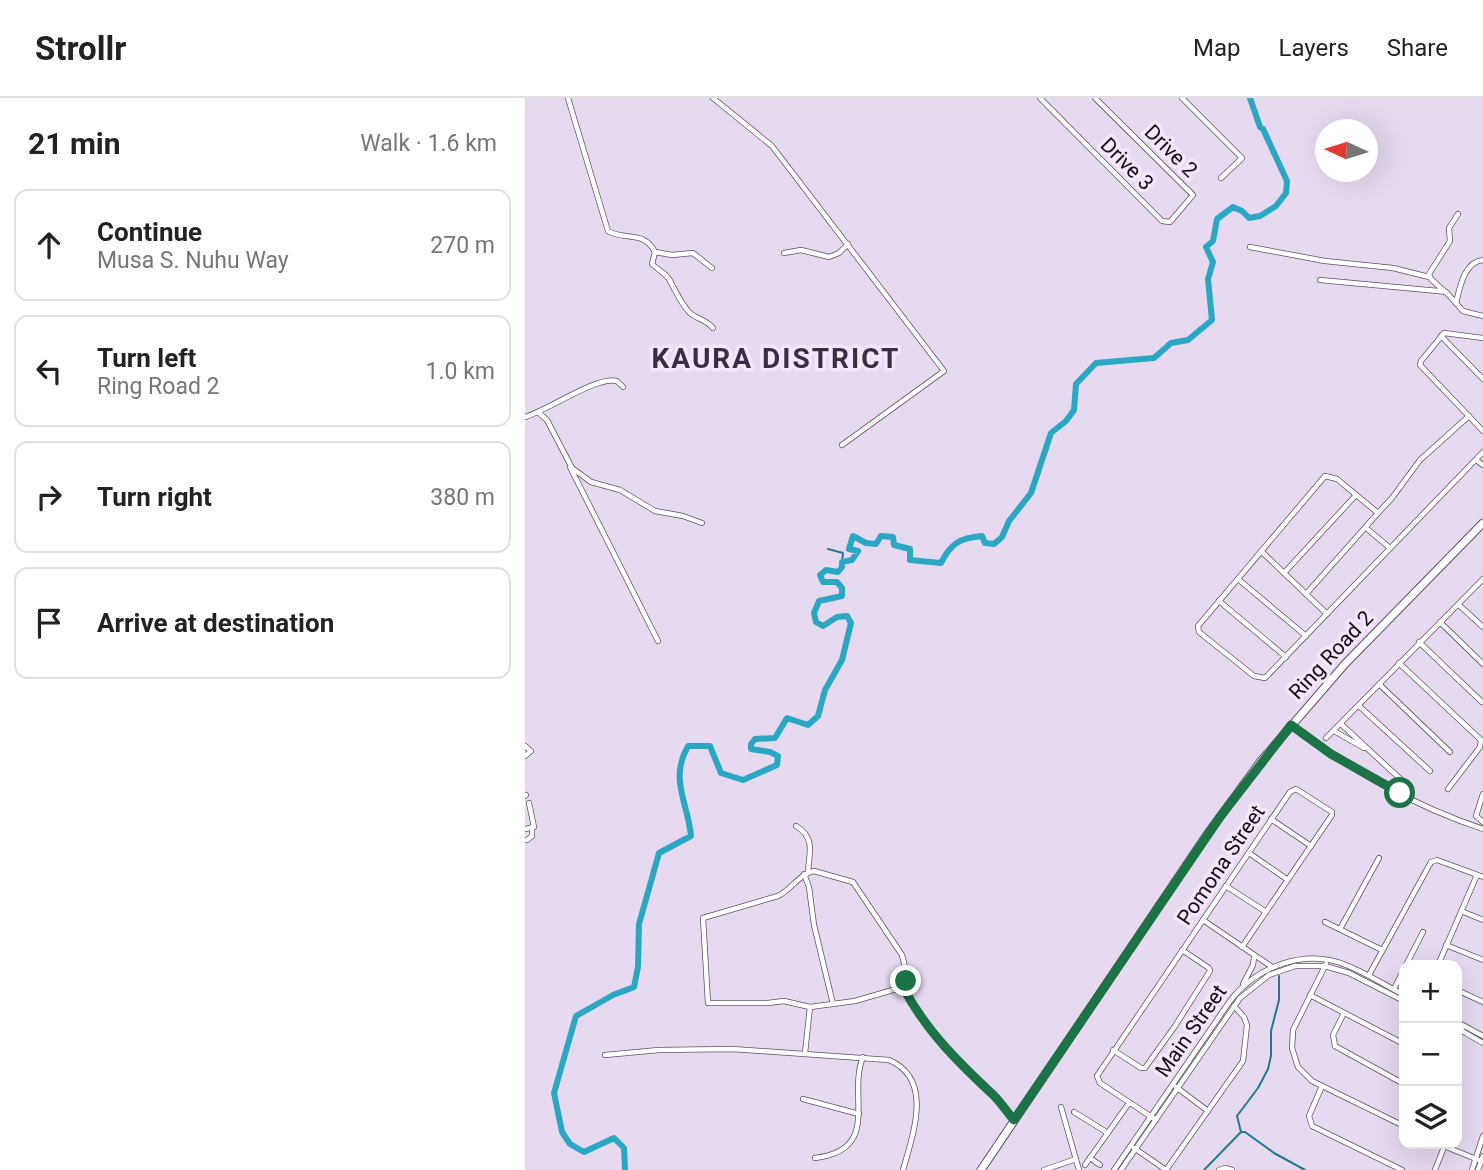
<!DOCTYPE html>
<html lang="en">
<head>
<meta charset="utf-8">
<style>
  :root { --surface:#fff; --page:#f6f6f6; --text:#222; --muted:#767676; --line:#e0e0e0 }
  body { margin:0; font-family:Roboto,sans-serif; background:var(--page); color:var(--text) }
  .controls { position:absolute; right:21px; bottom:21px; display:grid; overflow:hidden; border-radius:14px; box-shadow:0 7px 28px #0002 }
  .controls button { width:63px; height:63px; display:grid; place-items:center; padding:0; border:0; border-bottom:2px solid var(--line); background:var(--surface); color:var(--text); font:35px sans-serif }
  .compass { position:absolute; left:790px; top:21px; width:63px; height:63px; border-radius:50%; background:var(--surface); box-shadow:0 7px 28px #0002; rotate:274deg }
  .stop { position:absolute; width:21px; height:21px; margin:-16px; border:5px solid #1b7346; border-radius:50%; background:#fff }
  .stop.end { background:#1b7346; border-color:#fff; box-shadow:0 2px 7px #0008 }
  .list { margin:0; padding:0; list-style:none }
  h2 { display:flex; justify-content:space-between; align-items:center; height:91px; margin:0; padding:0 28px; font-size:30px }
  h2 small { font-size:23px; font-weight:400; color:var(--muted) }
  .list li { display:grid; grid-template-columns:46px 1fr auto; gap:21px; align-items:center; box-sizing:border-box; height:112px; margin:0 14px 14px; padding:0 14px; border:2px solid var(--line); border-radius:14px }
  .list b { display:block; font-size:26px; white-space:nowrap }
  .list p { margin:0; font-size:23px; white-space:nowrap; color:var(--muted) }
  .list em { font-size:23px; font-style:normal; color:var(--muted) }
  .icon { flex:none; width:38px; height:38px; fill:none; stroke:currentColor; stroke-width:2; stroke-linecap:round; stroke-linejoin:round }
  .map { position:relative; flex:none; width:958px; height:1072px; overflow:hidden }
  header { display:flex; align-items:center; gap:42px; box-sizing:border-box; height:98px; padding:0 35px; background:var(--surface); border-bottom:2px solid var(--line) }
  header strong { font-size:33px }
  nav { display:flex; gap:38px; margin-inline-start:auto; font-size:24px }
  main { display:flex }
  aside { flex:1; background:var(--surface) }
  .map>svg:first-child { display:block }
</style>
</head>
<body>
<header>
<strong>Strollr</strong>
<nav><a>Map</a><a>Layers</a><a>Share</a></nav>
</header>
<main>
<aside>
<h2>21 min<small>Walk · 1.6 km</small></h2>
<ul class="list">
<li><svg class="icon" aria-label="ahead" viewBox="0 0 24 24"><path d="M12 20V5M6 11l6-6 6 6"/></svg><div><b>Continue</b><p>Musa S. Nuhu Way</p></div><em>270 m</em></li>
<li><svg class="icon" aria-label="left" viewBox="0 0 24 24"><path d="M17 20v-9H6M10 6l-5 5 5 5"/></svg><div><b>Turn left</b><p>Ring Road 2</p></div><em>1.0 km</em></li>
<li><svg class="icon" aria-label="right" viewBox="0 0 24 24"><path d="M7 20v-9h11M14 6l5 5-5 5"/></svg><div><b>Turn right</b></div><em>380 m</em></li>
<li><svg class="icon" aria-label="arrive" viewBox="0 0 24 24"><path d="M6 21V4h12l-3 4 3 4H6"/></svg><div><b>Arrive at destination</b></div></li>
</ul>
</aside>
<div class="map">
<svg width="958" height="1072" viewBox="0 0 958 1072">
  <rect width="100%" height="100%" fill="#e6d9f0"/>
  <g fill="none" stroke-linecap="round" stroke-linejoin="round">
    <g stroke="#227a8e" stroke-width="2">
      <path d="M303 451 318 455 317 464"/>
      <path d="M754 878V902L746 933V958L743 971 733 990 712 1018 716 1034H720L749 1055 780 1072"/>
      <path d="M679 1072 716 1034"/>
    </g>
    <path stroke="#2aa8c3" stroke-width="6" d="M100 1072 99 1050 89 1040 59 1054 45 1046 37 1034 29 995 51 918 88 897 109 889 113 869 114 826 134 755 166 738C163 705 144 681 163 648H185L196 675 218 682 252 667 253 658 245 654 226 651V646L230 641 250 640 262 620 283 627 293 618 300 592 317 562 326 525 322 518 312 519 298 528 291 524 289 515 294 503 317 498V490L312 484H298L295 477 301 472 313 474 317 469V464L327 462 333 453 324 451 328 438 341 445 351 446 356 438 368 439 369 447 385 451V462L416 465C426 445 435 440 457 438L460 445 469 446 477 439 484 423 506 395 526 335 541 323 549 312 551 286 571 265 629 260 646 245 663 242 687 222 683 181 688 164 681 149 688 143 692 121 708 109 717 113 724 120 735 118 751 108 761 95 762 83 738 31 735 29 725 0"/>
    <g stroke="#5d5265" stroke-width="6">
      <g id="minor">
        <path d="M43 0 83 133C100 143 119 132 130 154L147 157 168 155 187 170"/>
        <path d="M188 0 247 48 419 273 317 347"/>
        <path d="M515 0 637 123 645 124 668 97 570 0"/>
        <path d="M657 0 717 60 696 80"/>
        <path d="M725 149 800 163 868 170 904 179"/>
        <path d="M130 154 127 166C132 171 140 175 144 181 151 193 155 205 165 215 173 222 179 220 188 230"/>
        <path d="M259 155 276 152 304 159 314 155 323 146"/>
        <path d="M795 182 913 193 921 194 938 213 958 218"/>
        <path d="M920 194 906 181 904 176 925 143 924 130 933 116"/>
        <path d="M931 205C935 189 939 164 958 162"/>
        <path d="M916 238 958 281"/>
        <path d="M958 240 919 235 896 263 895 267 958 333"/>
        <path d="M14 315 22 322 47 370 66 384 95 392 130 413 158 418 177 425"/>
        <path d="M944 318 895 362 867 400 853 415 812 381 800 378 673 528 674 534 729 578 740 580 958 354"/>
        <path d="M0 319C24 312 71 278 92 283L98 289"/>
        <path d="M951 362 958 367"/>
        <path d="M45 369 133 543"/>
        <path d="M841 430 865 450"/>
        <path d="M736 453 781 496"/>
        <path d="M759 475 831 397"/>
        <path d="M713 481 781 538"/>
        <path d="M694 503 761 559"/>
        <path d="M934 507 958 529"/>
        <path d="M802 516 781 496 853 415"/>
        <path d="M915 524 958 566"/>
        <path d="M894 544 957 604"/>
        <path d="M874 565 956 642 955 649 923 691"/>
        <path d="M854 586 925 654"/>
        <path d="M834 608 905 673"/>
        <path d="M816 626 884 689"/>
        <path d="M767 627C821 671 892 709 958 731"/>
        <path d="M809 633 839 650"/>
        <path d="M801 640 958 481"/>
        <path d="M0 648 6 653 0 658"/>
        <path d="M958 696 951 718 958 724"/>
        <path d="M0 698 1 697"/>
        <path d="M746 721 786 748"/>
        <path d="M271 728C291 740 284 755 283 774"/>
        <path d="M0 731 9 729 4 705"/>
        <path d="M2 742 7 738V729"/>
        <path d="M724 755 763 782"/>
        <path d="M289 773 328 784 377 857 382 877 378 889 330 903 285 909 259 903 243 905H183L178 820 253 798C266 792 274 776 289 773Z"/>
        <path d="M279 776 284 789 289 827 308 906"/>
        <path d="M701 788 741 814"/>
        <path d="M936 813 958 822"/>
        <path d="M678 822 747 869"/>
        <path d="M800 824 857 852"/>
        <path d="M815 831 854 760"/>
        <path d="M921 847 958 862"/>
        <path d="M801 866 768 932 767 950 773 969 787 983 879 1028"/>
        <path d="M881 867 898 834"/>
        <path d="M913 867 952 777"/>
        <path d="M844 877 906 764 912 762 958 779"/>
        <path d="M718 886 728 867 729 859"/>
        <path d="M378 889C400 931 430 961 464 993 474 1001 480 1012 489 1022"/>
        <path d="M869 891 879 871"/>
        <path d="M932 892 958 904"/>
        <path d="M785 897 879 946"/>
        <path d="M819 915 808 937 810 948 879 986"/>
        <path d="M932 924 958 938"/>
        <path d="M932 930 958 945"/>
        <path d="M932 942 937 930"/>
        <path d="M588 952 616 970H620L650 928 685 873 684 870 657 852"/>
        <path d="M280 955 285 909"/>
        <path d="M80 957 134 952 207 951 364 962C409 981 388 1036 378 1072"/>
        <path d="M797 988 784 1018 787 1028 877 1072"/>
        <path d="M651 989 683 1013"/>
        <path d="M278 1001 334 1016"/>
        <path d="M536 1009 554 1072"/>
        <path d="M549 1014 583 1035"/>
        <path d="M631 1022 575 985 572 978 765 694 771 691 807 714V717L717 849"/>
        <path d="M914 1046 956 1063"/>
        <path d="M609 1050 641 1072"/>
        <path d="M290 1060C357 1052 322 998 338 959"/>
        <path d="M565 1060 575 1067"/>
        <path d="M560 1067 604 1005"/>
        <path d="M519 1072 551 1061"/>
        <path d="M589 1072 705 903C731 869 779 850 821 867 841 875 860 887 879 897"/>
        <path d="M596 1072 715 900 744 877 770 868H800L824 875 879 903"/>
        <path d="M641 1072 718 963 722 927 719 919 709 908"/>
        <path d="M694 1072 700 1070 707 1072"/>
        <path d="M910 1072 919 1049"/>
        <path d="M947 1072 958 1038"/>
        <path d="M953 1072 958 1058"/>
      </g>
    </g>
    <g stroke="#5d5265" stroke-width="9">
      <path id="major" d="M456 1072 681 738 736 663 820 566 958 425"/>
    </g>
    <use href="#minor" stroke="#fff" stroke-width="4.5"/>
    <use href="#major" stroke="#fff" stroke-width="7"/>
  </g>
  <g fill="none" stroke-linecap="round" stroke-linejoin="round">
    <path stroke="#1b7346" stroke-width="9" d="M381 883 378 889C400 931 430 961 464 993 474 1001 480 1012 489 1022L695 719 766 627 806 656 875 695"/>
  </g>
  <g text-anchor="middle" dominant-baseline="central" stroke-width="7" stroke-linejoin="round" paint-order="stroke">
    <g font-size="21" fill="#110d14" stroke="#f4e6fd">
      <text transform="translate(646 53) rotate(45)">Drive 2</text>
      <text transform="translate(602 66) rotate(45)">Drive 3</text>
      <text transform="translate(806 557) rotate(-47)">Ring Road 2</text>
      <text transform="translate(696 767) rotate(-56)">Pomona Street</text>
      <text transform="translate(666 933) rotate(-55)">Main Street</text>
    </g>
    <g font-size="28" font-weight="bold" letter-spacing="2" fill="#3a2f41" stroke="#f4e6fd">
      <text x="251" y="260">KAURA DISTRICT</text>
    </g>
  </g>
</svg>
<div class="controls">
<button>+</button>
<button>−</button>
<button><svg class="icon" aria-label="layers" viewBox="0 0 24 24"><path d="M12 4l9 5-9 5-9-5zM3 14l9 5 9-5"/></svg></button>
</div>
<svg class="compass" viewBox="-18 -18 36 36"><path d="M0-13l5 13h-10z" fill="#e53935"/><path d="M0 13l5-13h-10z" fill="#767676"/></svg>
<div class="stop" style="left:875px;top:695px"></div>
<div class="stop end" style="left:381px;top:883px"></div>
</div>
</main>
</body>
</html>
